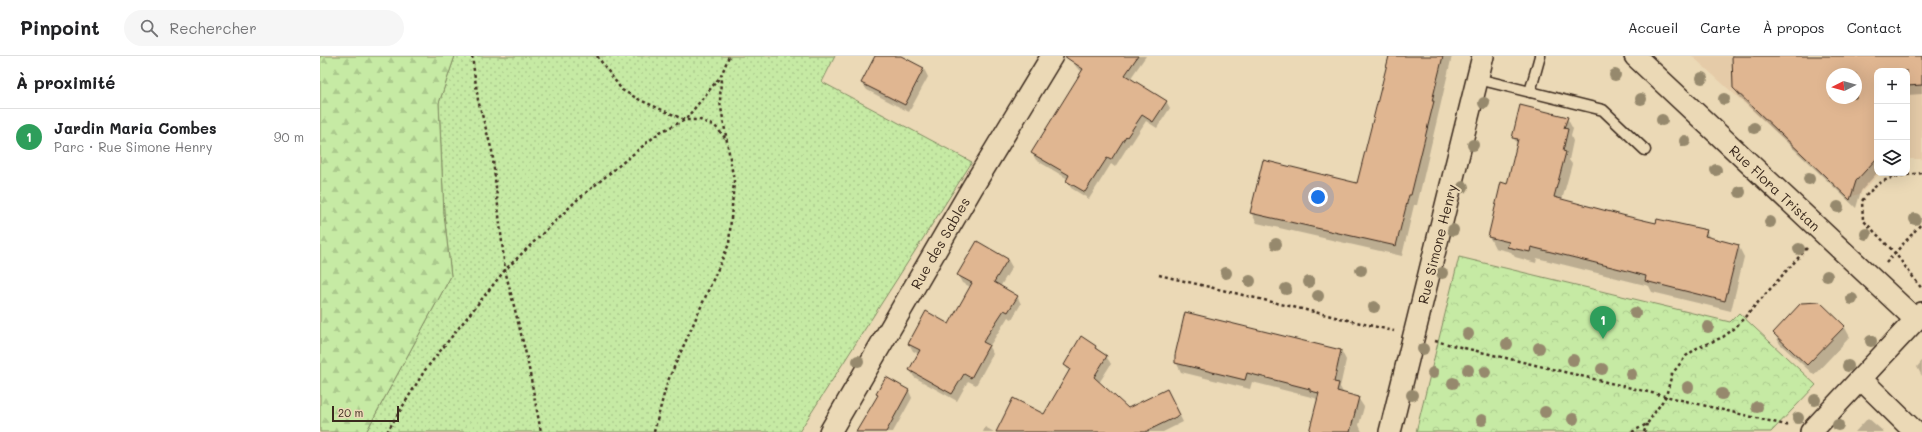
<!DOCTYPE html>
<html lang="fr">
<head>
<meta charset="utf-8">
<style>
  :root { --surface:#fff; --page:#f6f6f6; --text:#202124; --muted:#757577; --line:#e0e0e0; --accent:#1f6fb2 }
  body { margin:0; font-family:Mali,sans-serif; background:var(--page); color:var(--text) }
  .controls { position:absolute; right:12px; top:12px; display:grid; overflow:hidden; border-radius:8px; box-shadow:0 4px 16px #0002 }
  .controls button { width:36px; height:36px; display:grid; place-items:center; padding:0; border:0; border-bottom:1px solid var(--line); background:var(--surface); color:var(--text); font:20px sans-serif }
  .compass { position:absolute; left:1506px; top:12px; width:36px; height:36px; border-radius:50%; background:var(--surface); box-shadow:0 4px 16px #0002; rotate:264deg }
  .scale { position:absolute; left:12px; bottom:10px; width:67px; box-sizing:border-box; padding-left:4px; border:2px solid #3b2a1e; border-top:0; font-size:11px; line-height:14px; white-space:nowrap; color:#3b2a1e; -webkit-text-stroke:3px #ebd9b6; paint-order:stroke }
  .you { position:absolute; left:998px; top:141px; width:14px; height:14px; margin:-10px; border:3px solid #fff; border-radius:50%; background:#1a73e8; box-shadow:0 0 0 6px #1a73e833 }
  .badge { display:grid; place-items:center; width:26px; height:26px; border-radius:50%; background:var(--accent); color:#fff; font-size:13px; font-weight:700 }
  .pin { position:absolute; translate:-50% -33px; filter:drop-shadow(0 1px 2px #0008) }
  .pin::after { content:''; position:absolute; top:21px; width:14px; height:12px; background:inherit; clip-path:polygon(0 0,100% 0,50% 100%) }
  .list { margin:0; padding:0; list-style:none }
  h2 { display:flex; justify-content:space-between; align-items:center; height:52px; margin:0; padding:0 16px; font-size:17px }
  h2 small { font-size:13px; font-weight:400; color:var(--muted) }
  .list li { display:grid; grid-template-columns:26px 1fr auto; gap:12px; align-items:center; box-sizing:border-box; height:56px; padding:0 16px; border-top:1px solid var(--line) }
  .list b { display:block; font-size:15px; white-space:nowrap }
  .list p { margin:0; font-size:13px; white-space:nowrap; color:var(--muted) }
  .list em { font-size:13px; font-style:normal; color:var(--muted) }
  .icon { flex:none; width:22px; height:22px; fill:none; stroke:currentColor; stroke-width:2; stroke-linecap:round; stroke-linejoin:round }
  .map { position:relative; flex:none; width:1602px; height:376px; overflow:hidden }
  header { display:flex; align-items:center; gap:24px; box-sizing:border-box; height:56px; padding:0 20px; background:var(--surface); border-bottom:1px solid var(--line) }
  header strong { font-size:19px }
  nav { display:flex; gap:22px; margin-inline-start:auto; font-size:14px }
  .search { width:280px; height:36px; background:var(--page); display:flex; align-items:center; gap:10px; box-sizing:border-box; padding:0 14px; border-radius:22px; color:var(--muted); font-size:15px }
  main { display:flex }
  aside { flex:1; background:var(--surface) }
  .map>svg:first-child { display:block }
</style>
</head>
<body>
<header>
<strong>Pinpoint</strong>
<div class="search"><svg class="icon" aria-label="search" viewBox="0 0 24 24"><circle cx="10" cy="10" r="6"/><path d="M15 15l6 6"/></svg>Rechercher</div>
<nav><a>Accueil</a><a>Carte</a><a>À propos</a><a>Contact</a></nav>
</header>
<main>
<aside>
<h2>À proximité<small></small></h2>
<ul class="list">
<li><span class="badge" style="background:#2e9e5b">1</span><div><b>Jardin Maria Combes</b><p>Parc · Rue Simone Henry</p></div><em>90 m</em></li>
</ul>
</aside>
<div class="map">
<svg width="1602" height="376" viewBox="0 0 1602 376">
  <defs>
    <pattern id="grass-dots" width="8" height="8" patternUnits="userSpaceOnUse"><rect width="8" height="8" fill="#c6eaa4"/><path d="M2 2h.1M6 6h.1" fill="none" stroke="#abc98d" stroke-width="1.8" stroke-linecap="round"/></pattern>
    <pattern id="forest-firs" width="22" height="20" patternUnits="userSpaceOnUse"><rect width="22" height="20" fill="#c6eaa4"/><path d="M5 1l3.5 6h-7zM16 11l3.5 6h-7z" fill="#abc98d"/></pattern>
    <pattern id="park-crowns" width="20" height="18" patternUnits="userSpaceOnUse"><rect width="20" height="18" fill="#c6eaa4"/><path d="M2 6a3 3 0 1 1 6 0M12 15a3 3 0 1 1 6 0" fill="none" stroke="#abc98d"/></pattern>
  </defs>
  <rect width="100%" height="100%" fill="#ebd9b6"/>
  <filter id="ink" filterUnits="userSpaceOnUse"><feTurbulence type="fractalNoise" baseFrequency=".025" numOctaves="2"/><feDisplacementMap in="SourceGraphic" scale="8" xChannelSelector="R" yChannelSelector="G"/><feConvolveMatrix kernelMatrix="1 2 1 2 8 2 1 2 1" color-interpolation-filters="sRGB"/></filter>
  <g filter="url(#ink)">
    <path fill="#e5cba8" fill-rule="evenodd" d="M1372 0H1602V103H1587V15H1557V117H1560L1540 138 1528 141ZM1512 18H1536V42H1512Z"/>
    <path fill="url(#grass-dots)" stroke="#808a61" d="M135 0H515L502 26 652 106 479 376H46L131 220 124 158 119 47Z"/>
    <path fill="url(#forest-firs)" stroke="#808a61" d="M0 0H135L119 47 124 158 131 220 46 376H0Z"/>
    <path fill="url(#park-crowns)" stroke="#808a61" d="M1139 201 1410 266 1419 257 1496 329 1451 376H1096Z"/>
    <g fill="#0003" fill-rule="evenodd">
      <path d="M556 0H579L604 13 608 21 589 56 547 34 542 27Z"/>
      <path d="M756 0H826L810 23 846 45 850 52 837 72 826 65 811 88 810 87 795 111 791 108 769 143 751 132 747 125 748 123 716 104 712 97 763 16 757 12 753 6Z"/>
      <path d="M1070 0H1132L1097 149H1094L1082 200 937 167 931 157 1038 129Z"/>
      <path d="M1413 0H1602V38L1587 39V15H1557V117L1541 135 1536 152 1420 42 1414 32ZM1512 18H1536V42H1512Z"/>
      <path d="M1247 62 1253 73 1251 80 1253 85 1249 104 1252 108 1242 144 1337 168 1386 175 1390 183 1418 189 1424 201 1411 255 1332 236 1329 230 1217 202 1216 207 1195 201 1191 196 1175 192 1169 180 1187 129 1197 88 1193 81Z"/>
      <path d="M657 186 688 204 692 211 680 231 697 240 701 248 692 263 688 261 669 291 673 298 656 329 648 325 637 345 594 321 590 314 599 298 593 295 589 288 630 269 651 231 642 227 638 219Z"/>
      <path d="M1524 270 1530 281 1494 319 1460 288 1454 277Z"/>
      <path d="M776 291 779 296 786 300 791 308 779 327 808 354 851 342 863 366 843 376H677L725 359 749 316 745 309Z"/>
      <path d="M1021 294 1026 304 1020 331 1024 338 1038 342 1044 351 1039 369 1042 376H990L998 345 995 342 932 326 930 333 861 316 856 306Z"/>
      <path d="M1602 305V320L1597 311Z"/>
      <path d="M567 322 589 335 592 342 573 376H537L559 340 557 338Z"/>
      <path d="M1548 362 1564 376H1535Z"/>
      <path d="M665 371 674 376H663Z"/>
    </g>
    <g fill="#e0b691" stroke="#3b2a1e" fill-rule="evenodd">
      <path d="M555 0H581L604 12 585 49 541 27Z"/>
      <path d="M744 0H818L805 19 847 45 833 66 822 59 807 81 806 80 791 104 787 102 765 136 746 125 749 119 711 97 763 13Z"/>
      <path d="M1069 0H1123L1112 45H1114L1091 139H1089L1076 190 930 157 943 104 1037 127Z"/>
      <path d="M1412 0H1602V29L1587 30V15H1557V102L1536 125 1530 144 1413 32ZM1512 18H1536V42H1512Z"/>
      <path d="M1200 49 1248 61 1244 72 1248 73 1243 95 1246 96 1234 141 1306 160 1336 167 1337 163 1387 174 1385 180 1419 189 1405 245 1325 225 1326 220 1304 214 1211 191 1210 196 1187 191 1189 186 1168 181 1181 126 1187 128 1198 83 1192 82Z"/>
      <path d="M657 185 688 203 674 226 698 240 688 256 684 254 663 286 669 289 651 322 644 318 632 338 589 314 600 294 588 288 606 255 629 268 652 227 637 219Z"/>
      <path d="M1500 246 1525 270 1487 309 1453 277 1481 247Z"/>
      <path d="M865 256 1021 294 1014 326 1019 327 1017 335 1039 341 1030 376H989L999 337 990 335V333L927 317 925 324 855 307V299Z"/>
      <path d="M761 280 776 290 775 292 787 300 774 321 808 352 847 333 860 359 825 376H676L693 342 724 358 750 313 744 309Z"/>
      <path d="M566 321 589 334 566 376H536L558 339 556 338Z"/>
    </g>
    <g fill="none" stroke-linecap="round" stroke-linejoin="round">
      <g stroke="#3b2a1e" stroke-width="13">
        <g id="lane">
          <path d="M1158 23 1283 54 1325 94"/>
          <path d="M1210 36 1220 0"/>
        </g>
      </g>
      <g stroke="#3b2a1e" stroke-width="24">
        <g id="street">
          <path d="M1315 0 1596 264"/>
          <path d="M1541 323 1595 376"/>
          <path d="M510 376 652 132 732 0"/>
          <path d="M1070 376 1163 0"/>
          <path d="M1491 376 1602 257"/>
        </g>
      </g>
      <g stroke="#3b2a1e" stroke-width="2.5" stroke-dasharray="3 3" stroke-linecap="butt">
        <path d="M152 0 158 44 172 95 185 214 207 302 221 376"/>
        <path d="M277 0 302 34 320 44 365 64 400 21"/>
        <path d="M1602 117C1572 121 1561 120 1542 145L1543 164 1575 197 1602 233"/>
        <path d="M1566 207 1602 167"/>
        <path d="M839 219 1074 275"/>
        <path d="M1115 285 1470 370"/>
        <path d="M67 376 105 314 185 214 257 144 340 76 365 64H380L395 70 407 84"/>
        <path d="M334 376 347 327 409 188 414 125 400 46 401 20 409 0"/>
        <path d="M1312 376 1327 368 1346 340 1352 318 1366 300 1377 292 1403 281 1415 272 1487 192"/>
        <path d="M1324 376 1327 368"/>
      </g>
      <use href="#lane" stroke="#ebd9b6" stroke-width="10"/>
      <use href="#street" stroke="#ebd9b6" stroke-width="21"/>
    </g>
    <g fill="#96896d">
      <circle cx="1295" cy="19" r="6"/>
      <circle cx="1382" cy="22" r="6"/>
      <circle cx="1321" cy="43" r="6"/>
      <circle cx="1404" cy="43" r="6"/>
      <circle cx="1164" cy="47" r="6"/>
      <circle cx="1342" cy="64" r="6"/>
      <circle cx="1434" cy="72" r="6"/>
      <circle cx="1365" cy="85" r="6"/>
      <circle cx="1153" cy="89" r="6"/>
      <circle cx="1396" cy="114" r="6"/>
      <circle cx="1489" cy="123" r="6"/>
      <circle cx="1143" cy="131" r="6"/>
      <circle cx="1420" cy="136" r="6"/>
      <circle cx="1518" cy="151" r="6"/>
      <circle cx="1595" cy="163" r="6"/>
      <circle cx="1450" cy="166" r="6"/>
      <circle cx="1133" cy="174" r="6"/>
      <circle cx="1546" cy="178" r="6"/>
      <circle cx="956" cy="188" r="6"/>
      <circle cx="1479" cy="193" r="6"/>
      <circle cx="1041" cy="214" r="6"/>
      <circle cx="906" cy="217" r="6"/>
      <circle cx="1122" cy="217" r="6"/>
      <circle cx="1507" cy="220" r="6"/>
      <circle cx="930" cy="225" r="6"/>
      <circle cx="989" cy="226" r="6"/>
      <circle cx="966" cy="233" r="6"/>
      <circle cx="998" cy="240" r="6"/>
      <circle cx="1532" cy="243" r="6"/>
      <circle cx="1054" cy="251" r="6"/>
      <circle cx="1315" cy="257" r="6"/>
      <circle cx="1284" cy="262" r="6"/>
      <circle cx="1388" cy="271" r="6"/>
      <circle cx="1148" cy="278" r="6"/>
      <circle cx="1551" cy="285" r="6"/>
      <circle cx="1187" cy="288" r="6"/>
      <circle cx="1219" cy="292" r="6"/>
      <circle cx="1103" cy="293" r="6"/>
      <circle cx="1253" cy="304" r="6"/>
      <circle cx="538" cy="305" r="6"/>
      <circle cx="1528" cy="310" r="6"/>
      <circle cx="1282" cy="313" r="6"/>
      <circle cx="1148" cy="314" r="6"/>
      <circle cx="1165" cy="316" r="6"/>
      <circle cx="1113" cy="317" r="6"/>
      <circle cx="1311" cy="318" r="6"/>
      <circle cx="1133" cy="327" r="6"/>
      <circle cx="1368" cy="331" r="6"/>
      <circle cx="1402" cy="338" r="6"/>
      <circle cx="1092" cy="339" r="6"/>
      <circle cx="1495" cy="344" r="6"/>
      <circle cx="1437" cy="351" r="6"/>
      <circle cx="1225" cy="356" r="6"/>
      <circle cx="1478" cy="362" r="6"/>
      <circle cx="1253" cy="363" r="6"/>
      <circle cx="1162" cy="364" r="6"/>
      <circle cx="1518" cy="369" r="6"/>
    </g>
  </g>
  <g text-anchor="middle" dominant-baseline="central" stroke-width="4" stroke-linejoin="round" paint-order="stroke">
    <g font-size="14" fill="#3b2a1e" stroke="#ebd9b6">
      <text transform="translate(1455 132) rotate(43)">Rue Flora Tristan</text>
      <text transform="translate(620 187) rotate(-60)">Rue des Sables</text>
      <text transform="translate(1117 188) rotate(-76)">Rue Simone Henry</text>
    </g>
  </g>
</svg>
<div class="controls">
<button>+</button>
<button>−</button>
<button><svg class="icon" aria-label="layers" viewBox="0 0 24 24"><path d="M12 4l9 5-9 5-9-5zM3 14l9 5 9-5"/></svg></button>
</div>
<svg class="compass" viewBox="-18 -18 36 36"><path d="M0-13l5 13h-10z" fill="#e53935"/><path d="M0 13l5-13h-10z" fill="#757577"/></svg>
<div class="scale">20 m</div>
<div class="you"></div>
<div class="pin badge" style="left:1283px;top:283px;background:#2e9e5b">1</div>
</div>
</main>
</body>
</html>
